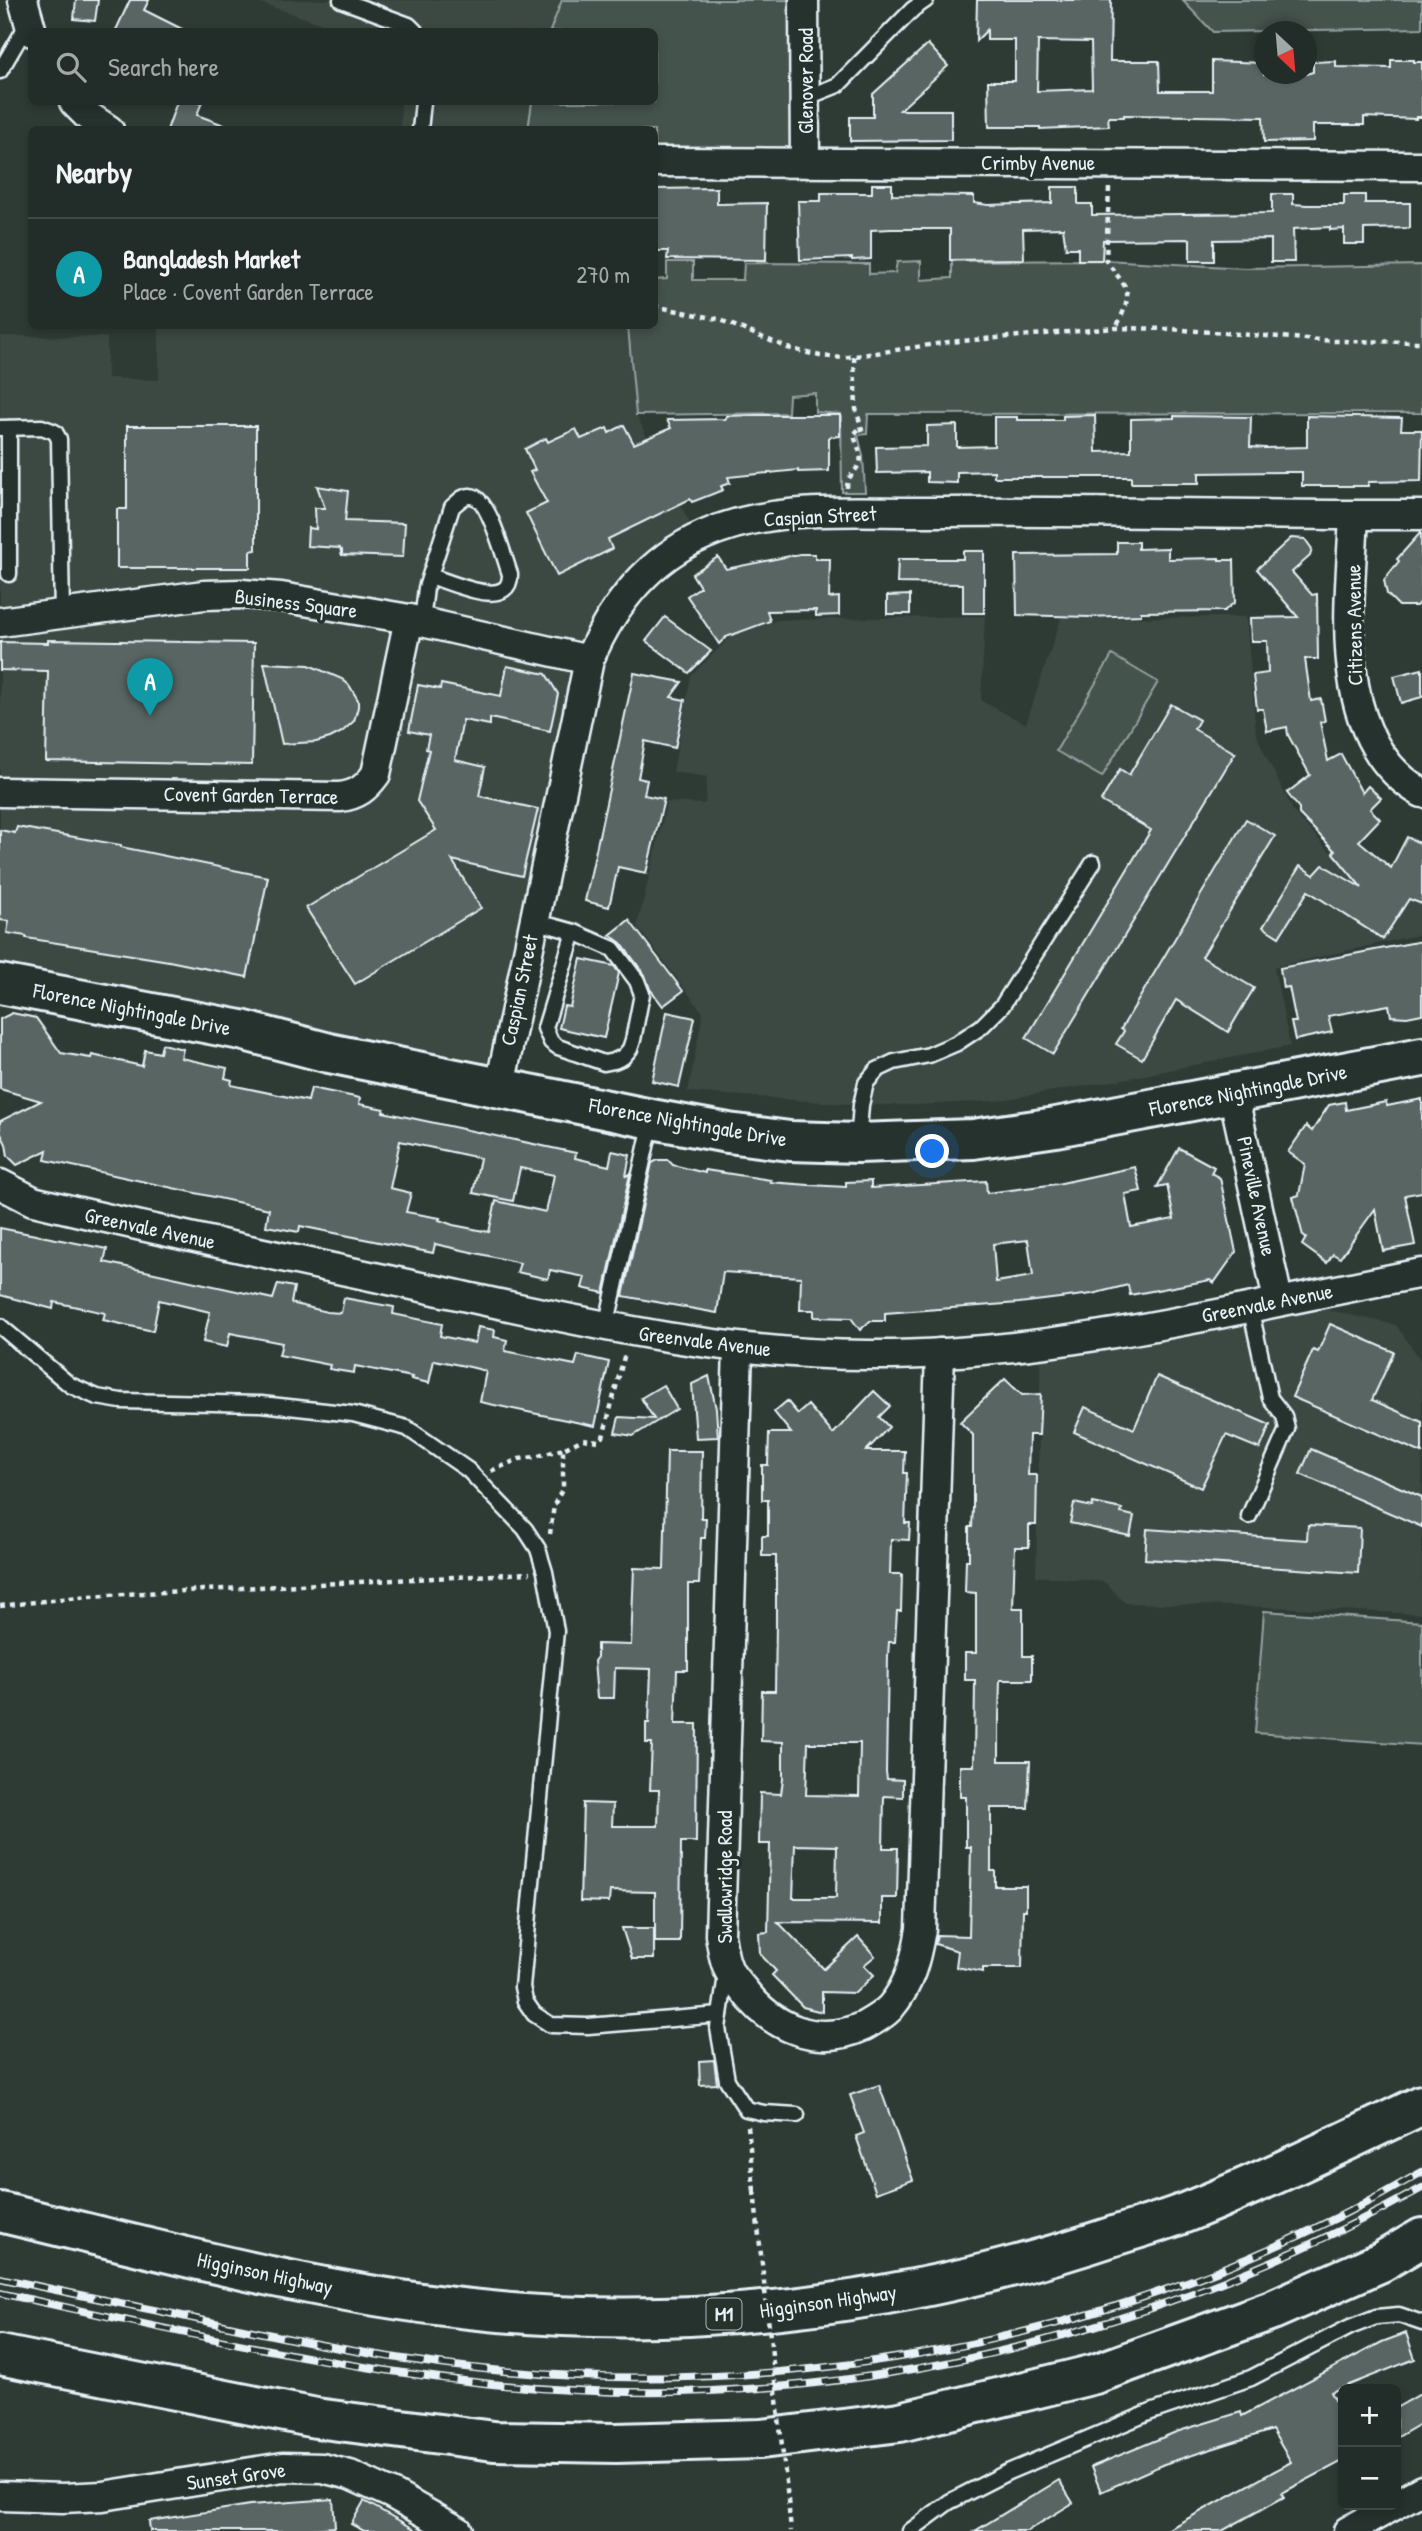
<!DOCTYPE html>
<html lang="en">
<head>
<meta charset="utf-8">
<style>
  :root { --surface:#222c28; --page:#2e3834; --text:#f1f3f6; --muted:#a2a7a8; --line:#3f4845; --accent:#ffd166 }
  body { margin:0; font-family:"Patrick Hand",sans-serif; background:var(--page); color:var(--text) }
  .controls { position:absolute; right:21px; bottom:21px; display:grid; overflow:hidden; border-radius:10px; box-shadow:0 4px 10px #0003 }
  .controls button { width:63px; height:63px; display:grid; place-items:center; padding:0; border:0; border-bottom:2px solid var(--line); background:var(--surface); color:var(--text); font:35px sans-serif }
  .compass { position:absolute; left:1254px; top:21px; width:63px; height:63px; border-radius:50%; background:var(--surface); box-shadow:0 4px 10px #0003; rotate:154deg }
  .you { position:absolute; left:933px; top:1152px; width:24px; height:24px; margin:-18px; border:5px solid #fff; border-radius:50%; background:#1a73e8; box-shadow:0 0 0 10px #1a73e833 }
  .badge { display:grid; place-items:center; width:46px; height:46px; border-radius:50%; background:var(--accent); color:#fff; font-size:23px; font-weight:700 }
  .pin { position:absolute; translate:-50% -58px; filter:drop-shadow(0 2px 4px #0008) }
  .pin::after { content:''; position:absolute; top:37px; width:24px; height:21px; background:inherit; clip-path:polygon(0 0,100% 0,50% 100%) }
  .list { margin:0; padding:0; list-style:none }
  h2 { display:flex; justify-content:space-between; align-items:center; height:91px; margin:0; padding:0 28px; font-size:30px }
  h2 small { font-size:23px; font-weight:400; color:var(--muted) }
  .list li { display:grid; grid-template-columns:46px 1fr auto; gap:21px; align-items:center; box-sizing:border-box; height:112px; padding:0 28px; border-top:2px solid var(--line) }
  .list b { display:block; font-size:26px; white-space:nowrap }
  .list p { margin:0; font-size:23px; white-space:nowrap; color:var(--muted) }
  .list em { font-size:23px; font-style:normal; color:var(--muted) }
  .icon { flex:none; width:38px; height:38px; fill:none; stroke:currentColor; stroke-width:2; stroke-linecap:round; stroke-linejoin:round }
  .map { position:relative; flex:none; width:1422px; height:2531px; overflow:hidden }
  .search { position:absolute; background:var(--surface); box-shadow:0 4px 10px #0003; left:28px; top:28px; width:630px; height:77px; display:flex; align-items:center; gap:18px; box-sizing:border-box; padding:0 24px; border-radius:10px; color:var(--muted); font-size:26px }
  .panel { position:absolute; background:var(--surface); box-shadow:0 4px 10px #0003; left:28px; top:126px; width:630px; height:203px; border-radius:10px }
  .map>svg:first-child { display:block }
</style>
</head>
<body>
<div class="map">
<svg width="1422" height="2531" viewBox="0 0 1422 2531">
  <rect width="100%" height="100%" fill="#2e3b35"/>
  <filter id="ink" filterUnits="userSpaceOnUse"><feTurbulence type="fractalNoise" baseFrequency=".0143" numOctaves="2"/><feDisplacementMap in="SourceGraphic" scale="14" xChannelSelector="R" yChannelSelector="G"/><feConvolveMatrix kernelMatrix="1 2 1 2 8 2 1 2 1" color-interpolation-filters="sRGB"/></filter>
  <g filter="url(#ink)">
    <g fill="#3b4843">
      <path d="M252 0H562L550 32 343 31Z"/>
      <path d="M401 102H532L528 129 400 130Z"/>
      <path d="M159 326H628L636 415 697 538 601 630 497 1087 0 985V336L107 337V378L159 380Z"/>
      <path d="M985 616 981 701 1026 724 1061 618 1246 617 1256 733 1264 752 1294 812 1325 847 1359 876 1395 895 1422 905V934L1274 967 1290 1046 1119 1080 995 1101 918 1105H861L688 1092 703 1013 637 926 667 802 705 804 707 777 673 772 691 676 732 635 778 620Z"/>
      <path d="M1324 1292 1328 1310 1396 1325 1422 1362V1614L1295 1608 1125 1603 1105 1582 1036 1576 1041 1345Z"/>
    </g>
    <g fill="#45524e" stroke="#96a2a3" stroke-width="2">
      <path d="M562 0H802L804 163 655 162 654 130H528L532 102H654V32L550 31Z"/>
      <path d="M1182 0H1422V28L1213 32Z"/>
      <path d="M1105 260 1245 268 1422 265V413L868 414 867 434 858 435 863 456 865 492H842L841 414 815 412V393L789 395 788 413 636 415 628 326H654L655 280 667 279V262H693V280H743L744 263 869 264V274L895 273 897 262 921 261V280L952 278V261Z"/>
      <path d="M1112 655 1158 682 1102 777 1056 751Z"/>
      <path d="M1264 1611 1422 1622V1745L1255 1733Z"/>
    </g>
    <g fill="#596563" stroke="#e8f1f8" stroke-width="2" fill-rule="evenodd">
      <path d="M76 0H98L95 21 74 19Z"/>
      <path d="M130 0H149L144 10 188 32H115Z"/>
      <path d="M977 0H1111L1110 61H1159L1160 91H1212V61L1264 63V74H1306L1313 72V62L1336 61V67L1391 68V60H1414V62H1422V117H1416V119L1364 117V125H1313V141L1264 142 1263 117 1124 115V117H1108L1109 126 1040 129V127H989L988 81H1015V40H987V30L976 41ZM1038 41 1091 42 1092 89 1037 91Z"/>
      <path d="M928 44 948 66 900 110H951V140L850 141V117H873V94Z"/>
      <path d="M177 102H202L197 115 232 128V130H167Z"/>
      <path d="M872 184H892V195L974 196V203L988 205 1052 203V187H1078V204H1092V215L1272 213V194H1293V204L1307 205H1344V195H1365V203H1410V228L1364 229V244H1344V229L1330 230V227L1293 229 1294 262H1271V239L1214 240V261H1190V239L1103 240 1102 260H1078V248H1066L1063 228 1023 229 1024 259 950 260V229H891L871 230V259L852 260V258L800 260 798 201H821V193H872Z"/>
      <path d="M717 188V204L767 203 766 260 667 259 668 251H654V189Z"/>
      <path d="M755 415H840V436L829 437V471L798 472V470L728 477 730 483 721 486 723 490 692 502 690 499 608 539 612 549 557 576 526 513 547 503 530 472 535 470 525 449 546 438 548 442 576 429 581 439 607 428 609 433 624 425 634 444 671 428 667 420 726 419V416Z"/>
      <path d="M1095 415 1096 452 1131 451V419L1174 418V416L1251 417 1250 447 1265 448 1307 447V416L1402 418 1401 430H1422L1421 481 1368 482V486H1302V472H1288L1199 473V483H1131V477H994V471L957 472V483L927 482V472L877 473 876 447 927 446V426L957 425V447L994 446V417H1017V420H1063V416Z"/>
      <path d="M127 426H256V550L250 551V568H117V509H127Z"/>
      <path d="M317 486 348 491 345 521 405 523 403 557 342 555V549L341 552 340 548 307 546 308 528 316 529 315 508H325Z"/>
      <path d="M1421 532 1422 600 1416 606H1399L1387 594 1384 580 1399 561 1397 559Z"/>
      <path d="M1291 538 1305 539 1312 549 1310 556 1292 572 1312 595 1317 594 1318 659H1305L1311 701 1321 699 1325 721 1320 722 1328 761 1341 754 1362 793 1368 786 1381 798 1370 809 1380 819 1359 841 1391 868 1407 837 1422 844V904L1409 899 1383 939 1308 891 1279 937 1263 927 1300 866 1314 875 1323 865 1362 888 1333 853 1335 851 1299 814V808L1287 793 1310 775 1288 735 1287 727 1267 731 1263 709H1257L1253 675 1268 673 1267 641H1251L1250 618 1298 617 1257 569Z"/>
      <path d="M1117 542H1138V549L1168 548V559L1219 558V560H1234L1235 602 1224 611 1141 612V615L1089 617 1017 615 1016 555 1117 554Z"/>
      <path d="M963 551H984V613H963V584L897 583 898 559H963Z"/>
      <path d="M800 554H815V559H830L829 598 839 597V615L816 616V610L767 611 770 621 726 637 719 644 687 596 700 587 692 574 718 557 726 569Z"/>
      <path d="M910 595V614H887V596Z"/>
      <path d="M665 617 711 651 689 673 646 641Z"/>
      <path d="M48 640 254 643 252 765 46 761 48 671 0 670V642L48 643Z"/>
      <path d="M264 663 309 665 342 679 349 685 358 700V707L354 721 342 732 330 738 316 742 282 744Z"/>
      <path d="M507 666 546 674 558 694 550 731 490 718V725L463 720 455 760 485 767 479 796 538 809 522 876 452 860 481 908 355 984 306 908 436 830 417 801 429 750 426 749 429 735 409 731 418 685 440 689 441 684 501 696Z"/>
      <path d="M1422 669V697L1401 703 1394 676Z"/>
      <path d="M634 673 682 682 671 697 685 700 675 748 645 741 638 778 647 780 644 795 664 799 646 873 618 867 609 907 585 901Z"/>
      <path d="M1171 704 1199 720 1194 729 1235 753 1053 1054 1026 1038 1151 830 1101 801 1120 769 1129 775Z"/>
      <path d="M1246 819 1275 836 1202 957 1254 988 1228 1032 1176 1000 1142 1059 1116 1044 1124 1031 1121 1029Z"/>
      <path d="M17 827 121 845V847L268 877 247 977 169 961 26 938V936L7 933 9 921 0 920V830L15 833Z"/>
      <path d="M629 920 683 991 663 1006 650 989 645 975 621 943 610 935Z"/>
      <path d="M1422 941V1014L1407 1017 1391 1016 1389 1005 1328 1016 1332 1032 1295 1040 1291 1022H1296L1289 987 1283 988 1280 968Z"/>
      <path d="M581 959 614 966 619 973 604 1038 559 1028 564 1006 570 1007Z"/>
      <path d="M667 1012 695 1018 679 1087 652 1081Z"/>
      <path d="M12 1013 36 1018 61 1053 91 1058 92 1055 142 1066 145 1050 160 1053 162 1044 183 1049 181 1058 227 1068 225 1078 232 1080 231 1085 308 1101 311 1088 360 1098 359 1104 384 1109 383 1112 576 1153 575 1158 609 1166 612 1151 630 1155 626 1176 630 1174 604 1293 582 1288 585 1277 550 1270 548 1279 517 1272 520 1263 435 1244 433 1253 300 1226 299 1232 266 1226 269 1209 45 1160 47 1150 17 1165 8 1156 6 1144 0 1132V1121L41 1101 0 1089V1019ZM400 1141 480 1158 473 1193 513 1201 520 1168 554 1175 546 1212 496 1201 489 1232 453 1225 439 1220 440 1218 406 1212 411 1193 390 1188Z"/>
      <path d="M1422 1099V1192L1405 1195 1415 1245 1383 1251 1375 1209 1340 1258 1333 1254 1327 1263 1302 1245 1306 1238 1303 1236 1293 1197 1299 1195 1305 1164 1288 1152 1306 1126 1312 1131 1329 1105 1345 1102 1346 1110 1386 1102 1387 1106Z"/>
      <path d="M1179 1148 1214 1167 1211 1173 1220 1178 1236 1252 1214 1283 1210 1280 1130 1295 1128 1285 1092 1294 1019 1303 885 1313V1321H870L860 1330 851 1318 814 1317V1310H800L801 1277 723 1272 717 1313 623 1296 652 1163 658 1160H668L673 1165 705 1173V1170L771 1180 770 1182 809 1185 846 1187V1182L871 1181V1188L986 1181 987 1193 1057 1184 1135 1167 1141 1191 1125 1194 1131 1227 1174 1219 1167 1185 1157 1187ZM1028 1240 1033 1276 996 1282 993 1244Z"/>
      <path d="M0 1228 107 1249 104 1262 273 1299 278 1284 294 1287 291 1303 327 1312 341 1313 344 1298 394 1307 393 1314 442 1324 440 1336 475 1343 478 1327 495 1330 494 1337 507 1340 505 1351 575 1365 578 1355 609 1362 595 1426 480 1402 486 1371 470 1367 434 1360 429 1383 411 1379 412 1377 355 1366 354 1373 329 1369 330 1365 279 1355 282 1343 230 1333 227 1347 203 1342 210 1312 159 1300 153 1331 103 1320 105 1313 54 1302 53 1309 0 1295Z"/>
      <path d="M1330 1324 1394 1352 1372 1400 1422 1422V1453L1292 1397 1313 1350 1318 1352Z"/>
      <path d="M709 1376 716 1409 718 1437 696 1438 692 1384Z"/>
      <path d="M1157 1376 1270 1425 1260 1449 1226 1435 1201 1488 1074 1432 1085 1407 1134 1429Z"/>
      <path d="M1005 1379 1022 1395 1041 1394 1039 1435H1029L1028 1475H1037L1036 1525H1029V1547H1015L1013 1608H1023V1656H1032V1680H1000L999 1717V1761H1030L1028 1808H991V1871H995V1886H1026V1910H1023L1022 1968H983V1972L956 1967 958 1951 935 1944 937 1935 969 1936 971 1847H966V1797H960V1766H974L975 1680H965V1653H976V1593L965 1592 966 1560H969V1527H972L973 1508V1435L960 1422Z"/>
      <path d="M663 1385 677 1409 633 1436 615 1433 619 1417 654 1419 641 1398Z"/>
      <path d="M874 1391 890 1406 879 1417 889 1427 866 1451H905L904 1473H907L905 1523H910L909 1540 891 1539 890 1574H902L901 1611H897L895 1642H889L888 1656 886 1772 887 1779 903 1780V1797L884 1796 883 1848H898L897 1898H882V1923L778 1922 824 1969 858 1937 875 1956 864 1965 874 1975 855 1993 822 1992V2012L803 2007 772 1975 776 1971 760 1954 759 1933 768 1932 770 1844H759L760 1793 781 1794 783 1779V1742L761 1741 762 1691H775L776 1624V1556H762V1536H768V1500H762V1465H768L769 1433H791L774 1412 787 1401 798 1414 808 1405 833 1434ZM808 1743H860L859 1796 806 1795ZM795 1845 837 1846 836 1898H793Z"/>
      <path d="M1311 1449 1422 1497V1527L1300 1474Z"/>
      <path d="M667 1451H702L701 1518H706L705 1538H701L699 1584H688V1670H677L675 1724H697L696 1842H681L680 1942H655V1892L610 1891 609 1902 580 1901 583 1803 613 1804 612 1826H658L659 1790H650L652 1743H646V1723H649L651 1669 615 1668 614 1698H597L594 1661 597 1657V1644L631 1645 634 1568 664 1569Z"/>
      <path d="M1074 1503 1092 1507 1093 1503 1122 1509 1121 1513 1134 1516 1130 1536 1070 1523Z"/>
      <path d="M1308 1525 1360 1528 1358 1573 1145 1559 1147 1529 1307 1540Z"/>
      <path d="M622 1928H654V1959H632Z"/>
      <path d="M714 2060 717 2084 700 2085 699 2061Z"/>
      <path d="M879 2085 913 2180 876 2193 856 2136 864 2133 850 2095Z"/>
      <path d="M1406 2333 1415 2359 1331 2392 1343 2415V2461L1282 2493 1284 2497 1222 2531H1165L1291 2462 1272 2430 1164 2464 1101 2492 1091 2467 1176 2432 1241 2412 1242 2416 1382 2342Z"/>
      <path d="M1422 2393V2423L1396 2438V2408Z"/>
      <path d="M1059 2480 1073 2503 1027 2531H975Z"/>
      <path d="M333 2499 335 2527 286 2531H150L149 2521 250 2505Z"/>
      <path d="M364 2501 418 2531H364L351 2524Z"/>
    </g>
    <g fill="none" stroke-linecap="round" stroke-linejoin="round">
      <g stroke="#e8f1f8" stroke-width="19">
        <g id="lane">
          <path d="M341 0 409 25 416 32"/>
          <path d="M0 71 28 23"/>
          <path d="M805 98 838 85 913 9 926 0"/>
          <path d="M420 130 423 102"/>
          <path d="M0 428 42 427 55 432 59 439 62 615"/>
          <path d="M9 574V428"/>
          <path d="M422 621 426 588 452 507C458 502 463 495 471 496 489 497 504 558 510 574 511 612 449 581 430 576"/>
          <path d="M534 921 574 932"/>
          <path d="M574 932 613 949 637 981 642 994 633 1040 630 1049 623 1057 614 1061 604 1063 558 1047 551 1042 545 1028Z"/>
          <path d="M858 1143 861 1105 866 1083 877 1070 894 1062 929 1055 957 1043 981 1027 1002 1006 1093 863"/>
          <path d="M0 1326 70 1385 97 1397 121 1401 261 1404 353 1414 407 1428 468 1470 525 1529 538 1549 545 1572 556 1631 522 1987 525 2001 534 2014 551 2025 588 2026 720 2015"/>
          <path d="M606 1327 652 1120"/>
          <path d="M1249 1516 1287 1429 1284 1416 1270 1398 1250 1307"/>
          <path d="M727 1969 718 2028 727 2080 746 2109 764 2113 797 2115"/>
          <path d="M910 2531 949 2502 1008 2472 1151 2412 1251 2378 1350 2327 1376 2317 1399 2315 1422 2323"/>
        </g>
      </g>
      <g stroke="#e8f1f8" stroke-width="33">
        <g id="street">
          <path d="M23 0 32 32"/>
          <path d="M804 0 805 162"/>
          <path d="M74 102 88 116 109 130"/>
          <path d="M654 162 1422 166"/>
          <path d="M1354 516C1350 606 1329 739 1422 793"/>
          <path d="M0 622 204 595 242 594 281 597 409 619 589 660"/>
          <path d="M0 792 340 797C357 795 366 788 376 774L409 619"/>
          <path d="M500 1086 589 660C612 606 649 559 704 535 772 504 856 513 929 512 1093 510 1258 516 1422 515"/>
          <path d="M1233 1093 1278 1300"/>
          <path d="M0 1184 33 1201C166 1233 301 1261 435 1290 578 1321 721 1355 869 1355 1056 1356 1239 1308 1422 1273"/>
          <path d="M738 1348 720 1935C722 1945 723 1957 727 1966 729 1974 737 1982 742 1988 772 2028 817 2048 864 2026 873 2021 883 2015 890 2008 910 1985 916 1958 921 1929L940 1353"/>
          <path d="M0 2496 63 2498 103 2496 283 2467 322 2468 350 2475 392 2494 458 2531"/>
          <path d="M1396 2504 1422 2490"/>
          <path d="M1348 2531 1395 2505"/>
        </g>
      </g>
      <g stroke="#e8f1f8" stroke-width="44">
        <path id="secondary" d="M0 984 241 1030 329 1053 652 1119 728 1133 790 1141 858 1143 973 1139 1056 1127 1422 1057"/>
      </g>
      <g stroke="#e8f1f8" stroke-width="44">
        <g id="highway">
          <path d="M0 2212C155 2249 311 2292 470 2309 688 2333 909 2305 1117 2235 1140 2228 1164 2221 1187 2212 1267 2180 1344 2142 1422 2105"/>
          <path d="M0 2355 316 2418 494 2441 616 2443 761 2439 900 2422 1095 2374 1272 2310 1381 2262 1422 2238"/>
        </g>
      </g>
      <g stroke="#e8f1f8" stroke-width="4.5" stroke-dasharray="5 5" stroke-linecap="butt">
        <path d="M1109 188 1106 261C1130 292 1134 290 1116 328"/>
        <path d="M654 306 718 319 788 348 820 356 843 358 949 342 1116 328 1170 329 1334 341 1422 342"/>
        <path d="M854 357 856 409 863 433"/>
        <path d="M847 488C847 475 856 473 860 462 863 454 855 443 854 434L861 427"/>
        <path d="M491 1471 519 1459 535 1457 563 1449"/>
        <path d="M550 1534 554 1505 563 1488V1449L583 1439 598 1441 603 1437 625 1353"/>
        <path d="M0 1606 88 1596 530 1573"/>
        <path d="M748 2126 754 2191"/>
        <path d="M788 2500 791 2531"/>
      </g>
      <use href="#lane" stroke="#26332d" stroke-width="14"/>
      <use href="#street" stroke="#26332d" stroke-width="28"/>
      <use href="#secondary" stroke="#26332d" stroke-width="38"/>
      <use href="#highway" stroke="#26332d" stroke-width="38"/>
      <g stroke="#e8f1f8" stroke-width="8">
        <g id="rail">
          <path d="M0 2278C58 2291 116 2302 173 2314 279 2337 385 2360 493 2370 814 2401 1142 2334 1422 2172"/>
          <path d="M0 2293C163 2328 326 2367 492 2384 818 2418 1136 2345 1422 2188"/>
        </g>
      </g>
      <use href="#rail" stroke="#26332d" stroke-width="5" stroke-dasharray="16" stroke-linecap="butt"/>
      <path stroke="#e8f1f8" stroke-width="4.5" stroke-dasharray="5 5" stroke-linecap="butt" d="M754 2191 788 2500"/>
    </g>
  </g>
  <g text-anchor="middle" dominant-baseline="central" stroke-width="7" stroke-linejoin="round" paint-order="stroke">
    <rect fill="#26332d" stroke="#aeb8bb" stroke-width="2" x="706.5" y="2298.5" width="35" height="31" rx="5"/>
    <g font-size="19" font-weight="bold" fill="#e8f1f8">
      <text x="724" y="2314">M1</text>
    </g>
    <g font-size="21" fill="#e8f1f8" stroke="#26332d">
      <text transform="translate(805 81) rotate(-90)">Glenover Road</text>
      <text x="1038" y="162">Crimby Avenue</text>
      <text transform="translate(820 516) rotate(-3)">Caspian Street</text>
      <text transform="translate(296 603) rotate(7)">Business Square</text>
      <text transform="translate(1354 625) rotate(-91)">Citizens Avenue</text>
      <text transform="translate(251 795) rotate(1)">Covent Garden Terrace</text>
      <text transform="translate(519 990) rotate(-78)">Caspian Street</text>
      <text transform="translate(132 1009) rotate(11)">Florence Nightingale Drive</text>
      <text transform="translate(1248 1090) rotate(-11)">Florence Nightingale Drive</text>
      <text transform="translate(688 1122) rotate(10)">Florence Nightingale Drive</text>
      <text transform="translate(1257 1196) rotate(78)">Pineville Avenue</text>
      <text transform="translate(150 1228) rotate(12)">Greenvale Avenue</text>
      <text transform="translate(1267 1303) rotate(-11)">Greenvale Avenue</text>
      <text transform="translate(705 1341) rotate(7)">Greenvale Avenue</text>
      <text transform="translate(724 1877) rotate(-90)">Swallowridge Road</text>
      <text transform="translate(265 2273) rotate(12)">Higginson Highway</text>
      <text transform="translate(828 2301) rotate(-8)">Higginson Highway</text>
      <text transform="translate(236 2476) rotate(-8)">Sunset Grove</text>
    </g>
  </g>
</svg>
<div class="controls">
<button>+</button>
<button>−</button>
</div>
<svg class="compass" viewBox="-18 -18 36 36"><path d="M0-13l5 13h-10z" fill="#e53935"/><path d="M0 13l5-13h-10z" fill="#a2a7a8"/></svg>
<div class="you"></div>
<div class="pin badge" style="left:150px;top:716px;background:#0f9aa8">A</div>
<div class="search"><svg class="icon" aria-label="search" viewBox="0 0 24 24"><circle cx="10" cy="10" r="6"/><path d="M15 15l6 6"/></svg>Search here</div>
<section class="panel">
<h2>Nearby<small></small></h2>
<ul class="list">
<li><span class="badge" style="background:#0f9aa8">A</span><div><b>Bangladesh Market</b><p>Place · Covent Garden Terrace</p></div><em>270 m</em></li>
</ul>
</section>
</div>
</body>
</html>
